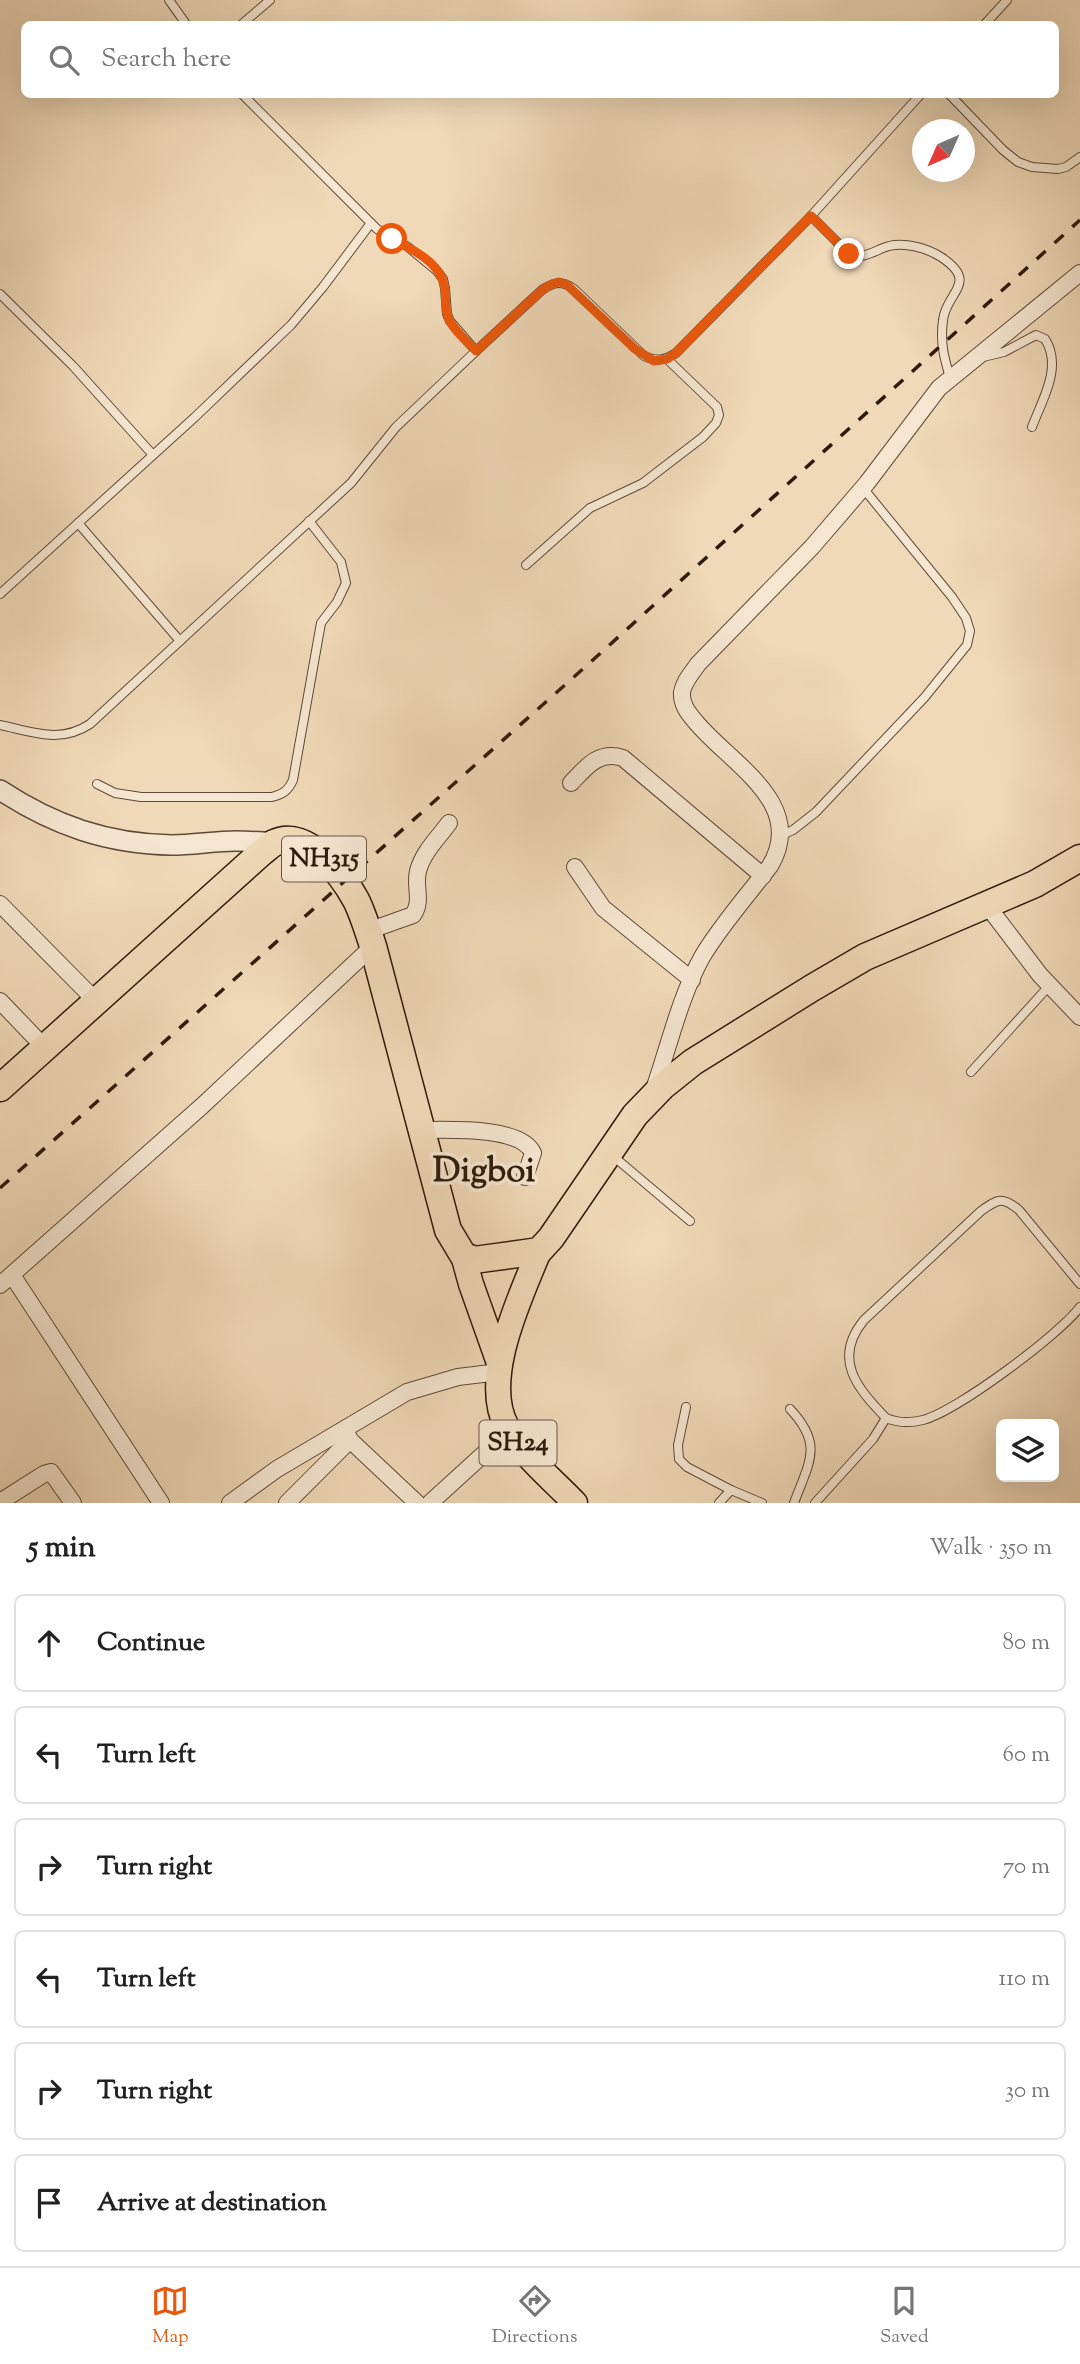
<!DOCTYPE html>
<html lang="en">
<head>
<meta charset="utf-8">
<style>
  :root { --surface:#fff; --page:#f6f6f6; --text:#222; --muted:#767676; --line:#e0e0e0; --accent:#ea580c }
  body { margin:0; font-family:"Sorts Mill Goudy",serif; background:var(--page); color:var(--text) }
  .controls { position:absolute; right:21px; bottom:21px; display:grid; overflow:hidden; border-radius:10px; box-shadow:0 7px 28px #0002 }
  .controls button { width:63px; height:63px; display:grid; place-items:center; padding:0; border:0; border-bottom:2px solid var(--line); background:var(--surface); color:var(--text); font:35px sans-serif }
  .compass { position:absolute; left:912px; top:119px; width:63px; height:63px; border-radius:50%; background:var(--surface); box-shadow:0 7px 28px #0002; rotate:225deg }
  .stop { position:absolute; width:21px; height:21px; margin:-16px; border:5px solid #ea580c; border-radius:50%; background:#fff }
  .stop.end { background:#ea580c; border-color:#fff; box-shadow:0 2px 7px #0008 }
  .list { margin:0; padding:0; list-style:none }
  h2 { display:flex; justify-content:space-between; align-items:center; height:91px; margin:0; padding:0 28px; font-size:30px }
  h2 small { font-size:23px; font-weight:400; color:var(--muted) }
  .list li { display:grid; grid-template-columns:46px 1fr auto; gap:21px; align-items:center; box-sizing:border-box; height:98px; margin:0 14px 14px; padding:0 14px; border:2px solid var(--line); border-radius:10px }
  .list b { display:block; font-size:26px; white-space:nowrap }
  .list em { font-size:23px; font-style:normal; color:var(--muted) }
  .icon { flex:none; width:38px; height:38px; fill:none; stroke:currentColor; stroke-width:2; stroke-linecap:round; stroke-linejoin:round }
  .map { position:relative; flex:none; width:1080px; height:1503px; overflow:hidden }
  .search { position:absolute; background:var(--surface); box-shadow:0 7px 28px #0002; left:21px; right:21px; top:21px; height:77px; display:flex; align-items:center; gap:18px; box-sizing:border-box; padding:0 24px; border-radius:10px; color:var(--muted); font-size:26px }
  .sheet { height:763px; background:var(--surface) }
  nav { display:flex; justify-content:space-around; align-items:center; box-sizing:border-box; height:98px; border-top:2px solid var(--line); background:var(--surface); font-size:19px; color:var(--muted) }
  nav a { display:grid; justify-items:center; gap:4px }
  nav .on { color:var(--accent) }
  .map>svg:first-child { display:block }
</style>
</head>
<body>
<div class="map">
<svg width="1080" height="1503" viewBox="0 0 1080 1503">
  <rect width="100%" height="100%" fill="#f0d9b8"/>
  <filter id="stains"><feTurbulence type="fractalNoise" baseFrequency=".00286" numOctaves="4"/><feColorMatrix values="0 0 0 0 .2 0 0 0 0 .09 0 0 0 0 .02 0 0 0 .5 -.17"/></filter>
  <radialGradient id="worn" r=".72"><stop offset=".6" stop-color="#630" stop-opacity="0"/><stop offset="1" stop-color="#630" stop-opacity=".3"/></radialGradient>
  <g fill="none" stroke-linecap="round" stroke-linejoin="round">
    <g stroke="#5f4a37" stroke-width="10">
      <g id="service">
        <path d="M169 0 186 24"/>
        <path d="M242 24 270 0"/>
        <path d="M985 24 1007 0"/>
        <path d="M242 94 377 229 408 247 437 271 443 279 445 288 447 314 450 321 476 351 542 290C554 282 561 280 574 289L644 356C657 362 665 360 676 353L811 216 849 254C864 260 875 250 889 246 905 242 927 248 941 257 980 283 946 292 943 320 940 343 944 357 950 378"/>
        <path d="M949 94 1003 150 1018 162 1032 167 1058 169 1066 167 1080 157"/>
        <path d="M811 216 921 94"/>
        <path d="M0 294 73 366 153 455"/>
        <path d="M983 357 1004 352 1036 335 1045 339C1063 367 1042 400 1032 427"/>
        <path d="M78 523 180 641"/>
        <path d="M526 565 590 508 643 483 703 437 716 423 719 415 717 407 667 359"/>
        <path d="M0 594 195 417 291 325 323 287 371 223"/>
        <path d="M0 725C33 732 60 744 90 724L351 483 396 427 476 351"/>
        <path d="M97 784 115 793 141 797H272C283 794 288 791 293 780L321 623 337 602 346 583 341 562 309 521"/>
        <path d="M780 836 793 830 816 812 924 698 967 645 970 631 966 618 952 597 863 488"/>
        <path d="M971 1072 1049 986"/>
        <path d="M613 1156 690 1221"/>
        <path d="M686 1407 678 1445 679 1459 687 1467 731 1490"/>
        <path d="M790 1409C824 1445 809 1462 794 1503"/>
        <path d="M886 1418C857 1388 832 1359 864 1320L981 1211C998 1199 1002 1196 1019 1210L1080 1284"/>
        <path d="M719 1503 731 1490 762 1503"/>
        <path d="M815 1503 873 1439 886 1418C898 1423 911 1423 923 1420 957 1411 1059 1335 1080 1307"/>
      </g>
    </g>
    <g stroke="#5f4a37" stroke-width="18">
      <g id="minor">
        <path d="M571 783C586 767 599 750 623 758L763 876"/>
        <path d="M575 867 603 908 692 980"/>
        <path d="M0 904 96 1001"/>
        <path d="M986 904 1040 975 1080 1017"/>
        <path d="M368 931 413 915C423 901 414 887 418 871 423 852 438 838 449 823"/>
        <path d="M0 1001 45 1048"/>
        <path d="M654 1089C669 1046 680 997 702 957 721 925 747 896 770 866 808 803 729 763 695 721 688 713 681 704 682 692 684 681 692 673 698 664L812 547 867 483 939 388 1080 273"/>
        <path d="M421 1130C447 1130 521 1126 533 1153L525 1177"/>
        <path d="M12 1275 161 1503"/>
        <path d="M0 1285 202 1106 373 946"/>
        <path d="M345 1429 350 1440 417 1503"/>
        <path d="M0 1502 44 1474 51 1472 73 1503"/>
        <path d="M230 1503 277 1469 407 1392 458 1377 499 1372"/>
        <path d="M287 1503 350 1440"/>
        <path d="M430 1503 509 1431"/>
      </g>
    </g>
    <g stroke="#5f4a37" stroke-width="22">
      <path id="tertiary" d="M0 790C53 825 107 844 172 845 193 845 215 841 236 841 249 841 262 842 274 843"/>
    </g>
    <g stroke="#2f1b0c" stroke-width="27">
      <g id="primary">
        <path d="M539 1251C521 1296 480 1379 507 1427 523 1456 552 1479 575 1503"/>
        <path d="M463 1255 471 1284 499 1363"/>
      </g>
    </g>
    <g stroke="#2f1b0c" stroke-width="29">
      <path id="trunk" d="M0 1088 261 853C265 850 270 845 274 843 307 827 343 876 356 900 363 914 368 931 373 946L448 1230 463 1255 474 1260 539 1251 551 1238 635 1115 663 1086 693 1062 812 988 865 957 1035 884 1080 858"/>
    </g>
    <use href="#service" stroke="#f5e6d1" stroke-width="8"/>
    <use href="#minor" stroke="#f5e6d1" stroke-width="16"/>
    <use href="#tertiary" stroke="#f5e6d1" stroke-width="19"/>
    <use href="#primary" stroke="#f0d9b8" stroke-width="24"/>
    <use href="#trunk" stroke="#f0d9b8" stroke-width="26"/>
    <path stroke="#2f1b0c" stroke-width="3.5" stroke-dasharray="12 12" stroke-linecap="butt" d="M0 1188 584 668 1080 220"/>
  </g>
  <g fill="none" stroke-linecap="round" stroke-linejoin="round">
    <path stroke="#ea580c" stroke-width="9" d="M392 239C410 248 440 262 444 285 447 295 444 307 448 317 453 330 467 341 476 351L542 290 552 284 559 282 566 284 635 349 654 361 667 359 676 353 811 216 849 254"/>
  </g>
  <g text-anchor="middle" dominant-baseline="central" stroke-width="7" stroke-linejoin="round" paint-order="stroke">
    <g fill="#f5e6d1" stroke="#6a5847" stroke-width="2">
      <rect x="282" y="836.5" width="84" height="45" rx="5"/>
      <rect x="479.5" y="1420.5" width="77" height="45" rx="5"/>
    </g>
    <g font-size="26" font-weight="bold" fill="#2f1b0c">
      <text x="324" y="859">NH315</text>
      <text x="518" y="1443">SH24</text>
    </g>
    <g font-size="35" font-weight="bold" fill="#2f1b0c" stroke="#f5e6d1">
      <text x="484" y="1172">Digboi</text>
    </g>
  </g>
  <rect width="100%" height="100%" filter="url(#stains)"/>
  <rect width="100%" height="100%" fill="url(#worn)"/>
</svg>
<div class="controls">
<button><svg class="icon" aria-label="layers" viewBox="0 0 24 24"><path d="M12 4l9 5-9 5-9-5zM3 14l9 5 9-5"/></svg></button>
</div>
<svg class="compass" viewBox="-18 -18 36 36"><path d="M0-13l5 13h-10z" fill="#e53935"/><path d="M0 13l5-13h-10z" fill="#767676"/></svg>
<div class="stop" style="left:392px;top:239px"></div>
<div class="stop end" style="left:849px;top:254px"></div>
<div class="search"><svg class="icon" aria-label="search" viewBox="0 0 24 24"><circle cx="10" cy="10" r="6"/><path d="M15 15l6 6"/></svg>Search here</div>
</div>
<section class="sheet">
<h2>5 min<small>Walk · 350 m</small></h2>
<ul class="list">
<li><svg class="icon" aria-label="ahead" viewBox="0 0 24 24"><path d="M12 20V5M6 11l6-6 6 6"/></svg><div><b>Continue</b></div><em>80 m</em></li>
<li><svg class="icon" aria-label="left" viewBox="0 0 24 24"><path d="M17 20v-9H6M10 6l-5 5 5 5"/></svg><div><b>Turn left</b></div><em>60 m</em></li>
<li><svg class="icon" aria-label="right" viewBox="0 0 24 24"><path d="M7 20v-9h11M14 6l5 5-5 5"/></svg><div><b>Turn right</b></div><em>70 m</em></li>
<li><svg class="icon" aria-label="left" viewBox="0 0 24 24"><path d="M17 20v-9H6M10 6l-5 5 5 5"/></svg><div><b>Turn left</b></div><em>110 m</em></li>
<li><svg class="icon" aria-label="right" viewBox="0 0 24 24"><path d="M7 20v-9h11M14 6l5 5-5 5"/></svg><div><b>Turn right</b></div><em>30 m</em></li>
<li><svg class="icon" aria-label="arrive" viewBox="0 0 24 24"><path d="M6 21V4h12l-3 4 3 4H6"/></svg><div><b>Arrive at destination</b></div></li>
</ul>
</section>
<nav>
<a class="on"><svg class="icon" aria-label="map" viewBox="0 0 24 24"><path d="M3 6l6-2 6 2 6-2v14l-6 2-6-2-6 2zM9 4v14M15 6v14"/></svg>Map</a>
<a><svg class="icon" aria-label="directions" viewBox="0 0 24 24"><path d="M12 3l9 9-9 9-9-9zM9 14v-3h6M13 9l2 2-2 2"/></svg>Directions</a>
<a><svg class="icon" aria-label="saved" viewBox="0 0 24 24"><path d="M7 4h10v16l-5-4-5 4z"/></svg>Saved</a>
</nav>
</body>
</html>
